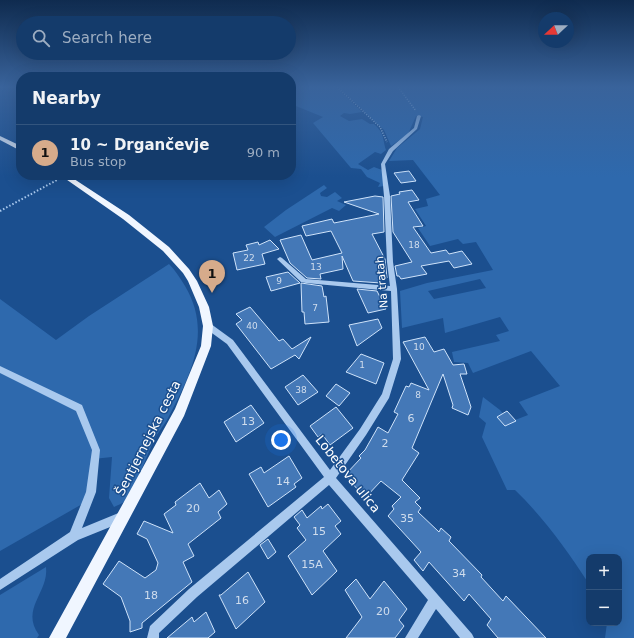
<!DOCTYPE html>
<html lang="en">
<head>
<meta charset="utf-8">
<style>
  :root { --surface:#143b6b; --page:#214673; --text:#f1f3f6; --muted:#9dadc1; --line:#33557e; --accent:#d6ab8b }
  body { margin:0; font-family:"DejaVu Sans",sans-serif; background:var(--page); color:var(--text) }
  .controls { position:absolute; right:12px; bottom:12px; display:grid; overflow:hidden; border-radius:8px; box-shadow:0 4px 16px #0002 }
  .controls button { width:36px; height:36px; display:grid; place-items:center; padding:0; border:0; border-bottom:1px solid var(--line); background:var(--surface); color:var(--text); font:20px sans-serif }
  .compass { position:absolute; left:538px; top:12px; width:36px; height:36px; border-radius:50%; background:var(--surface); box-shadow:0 4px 16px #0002; rotate:248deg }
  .you { position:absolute; left:281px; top:440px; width:14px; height:14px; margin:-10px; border:3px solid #fff; border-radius:50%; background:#1a73e8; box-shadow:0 0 0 6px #1a73e833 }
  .badge { display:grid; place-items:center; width:26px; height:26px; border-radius:50%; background:var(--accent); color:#111; font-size:13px; font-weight:700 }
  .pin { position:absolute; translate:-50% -33px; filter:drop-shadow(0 1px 2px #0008) }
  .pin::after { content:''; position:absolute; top:21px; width:14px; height:12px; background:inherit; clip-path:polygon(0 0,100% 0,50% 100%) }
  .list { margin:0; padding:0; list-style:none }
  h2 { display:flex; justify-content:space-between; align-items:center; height:52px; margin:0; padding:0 16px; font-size:17px }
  h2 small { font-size:13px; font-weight:400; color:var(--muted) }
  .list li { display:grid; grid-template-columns:26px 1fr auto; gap:12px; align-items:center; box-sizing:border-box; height:56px; padding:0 16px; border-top:1px solid var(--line) }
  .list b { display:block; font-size:15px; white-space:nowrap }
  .list p { margin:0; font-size:13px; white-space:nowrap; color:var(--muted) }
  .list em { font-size:13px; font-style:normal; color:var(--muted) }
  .icon { flex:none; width:22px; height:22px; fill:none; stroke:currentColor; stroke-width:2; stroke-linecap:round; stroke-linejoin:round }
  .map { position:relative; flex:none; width:634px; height:638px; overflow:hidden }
  .search { position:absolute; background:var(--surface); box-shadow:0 4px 16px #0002; left:16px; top:16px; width:280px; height:44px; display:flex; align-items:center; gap:10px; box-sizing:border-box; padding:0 14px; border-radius:22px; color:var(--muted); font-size:15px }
  .panel { position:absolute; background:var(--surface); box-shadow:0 4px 16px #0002; left:16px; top:72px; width:280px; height:108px; border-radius:16px }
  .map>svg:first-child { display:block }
</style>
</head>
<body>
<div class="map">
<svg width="634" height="638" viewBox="0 0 634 638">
  <rect width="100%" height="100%" fill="#1b4f8f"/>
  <g fill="#2e69ad" fill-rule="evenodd">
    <path d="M291 87H336L362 112 350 114 344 113 340 116 349 121 362 119 370 124H374C385 134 382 137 386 150L381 154 375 152 358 164 368 170 374 167 382 170 384 186 378 187 380 183 367 177 361 169 351 168 313 123 323 117 291 104Z"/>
    <path d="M338 87H634V638H605L607 623H619V557H589V584C567 550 544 518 515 490H507L482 437 486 423 479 417 483 397 500 410 510 422 528 415 519 402 560 386 531 351 473 373 468 363 454 362 452 352 500 341 496 335 509 331 500 317 445 333 443 318 402 328 400 291 427 283 493 270 476 242 463 244 458 239 430 246 418 228 426 226 415 209 428 206 426 199 440 195 413 160 389 161 397 148 420 129 423 117 416 116 408 134 391 146 384 130ZM480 279 486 288 434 299 428 291Z"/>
    <path d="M324 185 327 188 320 193 321 196 327 197 335 192 342 198 337 201 346 205 339 211 332 208 275 237 264 227 286 210Z"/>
    <path d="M169 264C175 270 180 278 185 286 213 333 190 376 167 420 163 427 157 433 154 441 145 458 137 486 125 501 122 504 117 505 114 507L109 498 112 457 93 459 84 503 0 551V299L56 340 89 316Z"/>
    <path d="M46 567C49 593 20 608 39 635L37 638H0V595Z"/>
  </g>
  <g fill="#4478b7" stroke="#cfe3fa">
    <path d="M409 171 416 181 401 183 394 173Z"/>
    <path d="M412 190 419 200 408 202 423 226 413 227 431 253 446 250 449 254 462 251 472 264 454 268 449 261 421 266 427 274 401 279 399 276H397L395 266 412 262 393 232 391 196 400 194 399 192Z"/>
    <path d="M375 196 383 197 384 232 372 234 385 259 387 278 380 279 381 283 353 281 342 256 343 269 320 274 321 279 307 278 290 263 280 240 301 235 312 260 342 253 331 231 306 236 302 226 332 219 334 223 379 214 344 202Z"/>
    <path d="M270 240 279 249 262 254 265 264 237 270 233 253 248 250 246 245 258 242 259 245Z"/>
    <path d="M288 272 300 283 271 291 266 277Z"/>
    <path d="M301 283 322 286 324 297 326 296 329 322 305 324 304 312H302Z"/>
    <path d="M357 289 377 291 386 309 368 313Z"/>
    <path d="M250 307 279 341 283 339 292 349 311 337 299 359 295 355 271 369 236 324 242 320 236 314Z"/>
    <path d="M378 319 382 328 357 346 349 325Z"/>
    <path d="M425 337 434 352 444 349 453 365 464 364 467 374H460L471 407 468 415 452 408 453 405 443 374 412 448 419 453 402 480 420 498 415 502 421 508 418 512 439 532 441 528 451 537 449 541 482 575 481 577 503 601 506 596 546 638H498L487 625 491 619 469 594 464 601 429 562 423 571 414 560 421 552 388 516 394 509 392 506 401 497 381 481 365 498 345 475 361 458 359 456 365 450 378 427 388 433 398 414 394 412 406 386 409 387 411 383 429 390 403 342Z"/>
    <path d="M361 354 384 363 376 384 346 372Z"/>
    <path d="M303 375 318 392 298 405 285 387Z"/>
    <path d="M336 384 350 393 339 406 326 396Z"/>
    <path d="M251 405 264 423 236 442 224 422Z"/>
    <path d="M336 407 353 428 330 445 322 434 318 437 310 426Z"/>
    <path d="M507 411 516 421 505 426 497 417Z"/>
    <path d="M289 456 302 478 294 484 296 487 268 507 249 474 261 467 264 473Z"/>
    <path d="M200 483 209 498 219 490 227 504 218 512 221 518 188 544 194 556 183 562 192 582 142 623V628L130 632V621L121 597 103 584 119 561 145 578 156 570 158 563 147 539 137 534 144 521 173 533 164 514 176 505 175 502Z"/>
    <path d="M328 504 341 521 335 526 341 534 323 551 337 571 312 595 288 556 306 540 297 528 300 525 294 517 302 510 307 518 321 506 322 509Z"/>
    <path d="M268 539 276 552 268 559 260 545Z"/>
    <path d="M248 572 265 602 236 629 219 595H221Z"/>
    <path d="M356 579 370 599 384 581 407 609 399 620 404 626 395 638H346L362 617 345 590Z"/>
    <path d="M206 612 215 632 208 638H167L192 617 194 622Z"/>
  </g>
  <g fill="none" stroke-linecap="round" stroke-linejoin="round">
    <g stroke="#a9c9ee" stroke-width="1.5" stroke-dasharray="1 1.5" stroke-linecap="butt">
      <path d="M337 87 380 127 387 142"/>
      <path d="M398 87 416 111"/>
    </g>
    <path stroke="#a9c9ee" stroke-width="2" stroke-dasharray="1.5 2" stroke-linecap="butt" d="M0 211 57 180"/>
    <g fill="#a9c9ee" fill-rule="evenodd">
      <path d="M419 115 421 116 417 129 393 151 385 164 390 196 393 262 397 289 401 359 389 398 366 435 336 478 472 634 474 638H460L436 609 418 638H405L428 600 329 485 197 597 159 633V638H147L150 626 189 589 324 477 227 344 205 328 204 326 205 324H211L233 340 330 470 360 429 382 394 393 359 391 291 306 283 301 282 277 259 280 257 282 258 306 279 390 286 387 262 384 196 381 164 389 149 414 128 417 116Z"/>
      <path d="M0 366 82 405 100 450 96 492 82 528 121 512 125 513 126 517 125 521 78 540 0 590V579L70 532 86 492 92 450 76 411 0 373Z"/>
    </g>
    <g fill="#f0f6ff" fill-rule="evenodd">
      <path d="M0 136 21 146V151L0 140Z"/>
      <path d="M60 175H68L129 215 169 247 189 269 197 281 209 307 213 326 211 346 184 416 66 638H49L175 409 201 346 203 326 199 307 188 281 183 273 163 251 123 219Z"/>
    </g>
  </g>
  <linearGradient id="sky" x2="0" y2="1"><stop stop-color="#0f2b4f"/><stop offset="0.49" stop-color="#39639b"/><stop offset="1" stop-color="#39639b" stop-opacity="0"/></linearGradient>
  <rect width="634" height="177" fill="url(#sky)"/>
  <g text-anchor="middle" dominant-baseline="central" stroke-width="3" stroke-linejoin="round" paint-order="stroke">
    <g font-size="9" fill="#d0dded">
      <text x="414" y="245">18</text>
      <text x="249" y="258">22</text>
      <text x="316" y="267">13</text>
      <text x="279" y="281">9</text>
      <text x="315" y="308">7</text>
      <text x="252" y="326">40</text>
      <text x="419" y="347">10</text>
      <text x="362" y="365">1</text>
      <text x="301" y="390">38</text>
      <text x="418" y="395">8</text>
    </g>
    <g font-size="11" fill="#fff" stroke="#1b4f8f">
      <text transform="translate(382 282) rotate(-95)">Na tratah</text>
    </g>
    <g font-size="11" fill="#d0dded">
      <text x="411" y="418">6</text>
      <text x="248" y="421">13</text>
      <text x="385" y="443">2</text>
      <text x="283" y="481">14</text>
      <text x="193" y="508">20</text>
      <text x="407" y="518">35</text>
      <text x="319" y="531">15</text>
      <text x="312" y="564">15A</text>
      <text x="459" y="573">34</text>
      <text x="151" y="595">18</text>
      <text x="242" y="600">16</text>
      <text x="383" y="611">20</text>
    </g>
    <g font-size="13" fill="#fff" stroke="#1b4f8f">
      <text transform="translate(148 438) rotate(-63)">Šentjernejska cesta</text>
      <text transform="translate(348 474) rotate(51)">Lobetova ulica</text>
    </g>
  </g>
</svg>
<div class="controls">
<button>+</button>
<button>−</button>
</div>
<svg class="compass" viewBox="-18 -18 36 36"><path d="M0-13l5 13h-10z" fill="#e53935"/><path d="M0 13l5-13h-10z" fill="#9dadc1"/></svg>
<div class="you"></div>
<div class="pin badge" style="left:212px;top:293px">1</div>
<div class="search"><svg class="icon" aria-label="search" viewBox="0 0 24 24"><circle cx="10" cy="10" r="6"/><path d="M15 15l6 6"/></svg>Search here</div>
<section class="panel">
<h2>Nearby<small></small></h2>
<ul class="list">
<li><span class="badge">1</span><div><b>10 ~ Drgančevje</b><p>Bus stop</p></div><em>90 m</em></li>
</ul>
</section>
</div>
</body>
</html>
